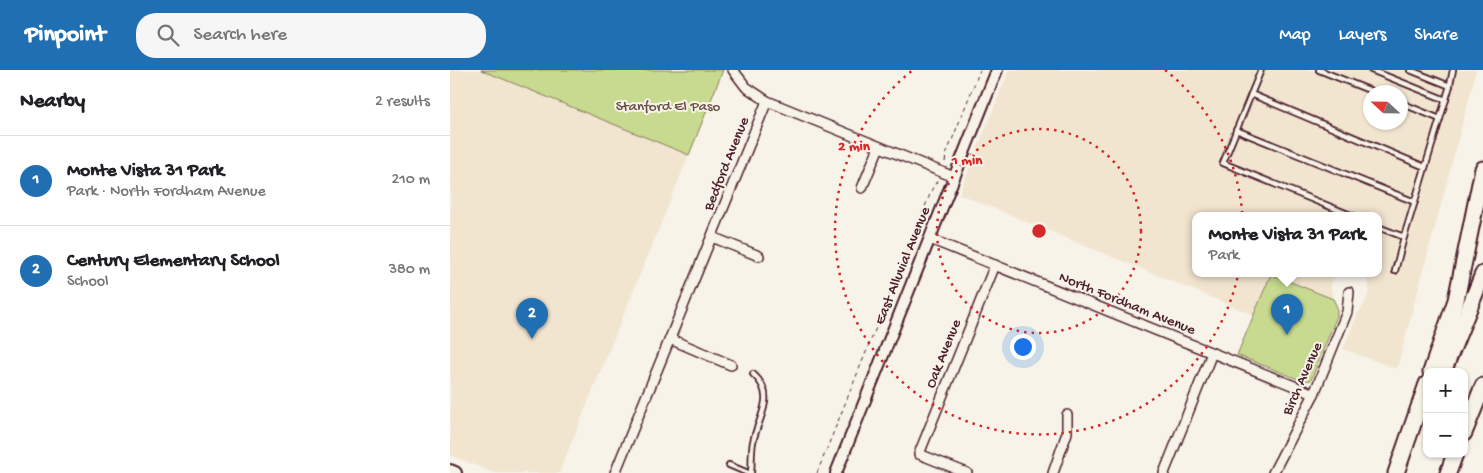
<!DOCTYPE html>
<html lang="en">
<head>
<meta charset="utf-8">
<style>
  :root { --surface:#fff; --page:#f6f6f6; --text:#202124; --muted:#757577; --line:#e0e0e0; --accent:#1f6fb2 }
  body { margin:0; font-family:"Gochi Hand",sans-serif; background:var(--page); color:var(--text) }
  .controls { position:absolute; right:15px; bottom:15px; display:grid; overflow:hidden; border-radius:10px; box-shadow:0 1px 4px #0004 }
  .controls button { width:45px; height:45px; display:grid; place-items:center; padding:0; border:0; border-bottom:1px solid var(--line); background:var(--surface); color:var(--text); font:25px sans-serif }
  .compass { position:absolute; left:913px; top:15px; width:45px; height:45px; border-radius:50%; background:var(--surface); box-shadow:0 1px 4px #0004; rotate:292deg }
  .you { position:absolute; left:572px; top:276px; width:18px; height:18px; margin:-12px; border:4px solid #fff; border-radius:50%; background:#1a73e8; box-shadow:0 0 0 8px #1a73e833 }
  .badge { display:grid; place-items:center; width:32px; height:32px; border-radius:50%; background:var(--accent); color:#fff; font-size:16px; font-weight:700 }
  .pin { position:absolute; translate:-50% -41px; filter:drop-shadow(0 1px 2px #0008) }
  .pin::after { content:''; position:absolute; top:26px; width:18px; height:15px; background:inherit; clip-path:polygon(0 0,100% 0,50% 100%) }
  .popup { position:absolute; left:742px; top:142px; width:190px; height:65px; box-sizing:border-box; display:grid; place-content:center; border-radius:10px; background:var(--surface); filter:drop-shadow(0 1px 4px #0005); font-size:16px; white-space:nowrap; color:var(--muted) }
  .popup b { font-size:19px; color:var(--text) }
  .popup::after { content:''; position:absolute; left:50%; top:100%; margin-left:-10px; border:10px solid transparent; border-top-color:var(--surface) }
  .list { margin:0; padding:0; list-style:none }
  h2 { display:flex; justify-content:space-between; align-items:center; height:65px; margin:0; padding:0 20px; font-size:21px }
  h2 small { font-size:16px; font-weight:400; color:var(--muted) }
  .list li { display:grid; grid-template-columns:32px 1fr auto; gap:15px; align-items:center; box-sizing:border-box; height:90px; padding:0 20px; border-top:1px solid var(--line) }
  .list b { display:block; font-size:19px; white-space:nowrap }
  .list p { margin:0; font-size:16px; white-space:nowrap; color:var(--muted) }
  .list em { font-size:16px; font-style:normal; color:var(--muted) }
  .icon { flex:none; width:28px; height:28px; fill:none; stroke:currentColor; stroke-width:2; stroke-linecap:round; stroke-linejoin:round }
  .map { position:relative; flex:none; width:1033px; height:403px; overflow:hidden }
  header { display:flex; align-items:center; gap:30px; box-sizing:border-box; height:70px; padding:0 25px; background:var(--accent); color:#fff }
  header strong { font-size:24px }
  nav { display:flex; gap:28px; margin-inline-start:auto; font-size:18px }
  .search { width:350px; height:45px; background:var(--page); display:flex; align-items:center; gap:12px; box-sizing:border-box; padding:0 18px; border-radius:20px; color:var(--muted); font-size:19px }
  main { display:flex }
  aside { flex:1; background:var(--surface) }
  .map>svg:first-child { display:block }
</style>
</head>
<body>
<header>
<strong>Pinpoint</strong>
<div class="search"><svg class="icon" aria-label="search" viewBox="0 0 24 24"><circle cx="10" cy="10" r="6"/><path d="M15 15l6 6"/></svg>Search here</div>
<nav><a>Map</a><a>Layers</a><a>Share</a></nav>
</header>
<main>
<aside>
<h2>Nearby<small>2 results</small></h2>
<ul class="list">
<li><span class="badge">1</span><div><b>Monte Vista 31 Park</b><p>Park · North Fordham Avenue</p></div><em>210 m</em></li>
<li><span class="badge">2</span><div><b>Century Elementary School</b><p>School</p></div><em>380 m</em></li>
</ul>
</aside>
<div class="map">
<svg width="1033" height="403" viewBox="0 0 1033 403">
  <rect width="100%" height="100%" fill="#f7f3e8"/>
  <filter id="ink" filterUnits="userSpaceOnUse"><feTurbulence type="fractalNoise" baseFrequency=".02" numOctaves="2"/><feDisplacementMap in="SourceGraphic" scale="10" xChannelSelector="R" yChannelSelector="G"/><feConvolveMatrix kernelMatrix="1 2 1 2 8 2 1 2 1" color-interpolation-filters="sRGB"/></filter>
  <g filter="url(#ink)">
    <g fill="#f2e5d0" fill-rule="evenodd">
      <path d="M0 0H34L239 85 109 403H44L0 385Z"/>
      <path d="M559 0H1026L1021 22 947 299 893 279 908 243 915 233 919 222 917 209 912 204H928V146H746V204H821L804 245 509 124ZM921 22H951V52H921Z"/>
      <path d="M823 204H888L882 212 881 217 883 229Z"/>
    </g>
    <g fill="#c7da8f" stroke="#887c5d">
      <path d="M31 0H273L239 85Z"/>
      <path d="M821 204 883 229 887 237V246L861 310 853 311 787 285Z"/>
    </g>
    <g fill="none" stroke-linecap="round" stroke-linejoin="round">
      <g stroke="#4a1f2b" stroke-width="8">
        <g id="service">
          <path d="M811 0 773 93 903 146"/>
          <path d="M869 0 924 22"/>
          <path d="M921 0 996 30"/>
          <path d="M960 0 1000 16"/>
          <path d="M801 24 975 97"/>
          <path d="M951 33 990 49"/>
          <path d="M786 60 965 132"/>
          <path d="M928 157 954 167 999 19 1003 0"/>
          <path d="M945 201 954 167"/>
          <path d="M279 395 298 403"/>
          <path d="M301 403C302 393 301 382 303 372 308 347 328 326 303 304"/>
        </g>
      </g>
      <g stroke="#4a1f2b" stroke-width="12">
        <g id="minor">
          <path d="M283 0 296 17 317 31 504 107"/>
          <path d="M412 118 429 77"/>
          <path d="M262 167 309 186"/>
          <path d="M480 169 864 324"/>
          <path d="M220 269 281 295"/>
          <path d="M165 403 317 31"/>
          <path d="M517 403 469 384 545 195"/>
          <path d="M603 403 617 363V345"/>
          <path d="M714 403 762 283"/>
          <path d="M823 403 864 324 897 242 899 222"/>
        </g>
      </g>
      <g stroke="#4a1f2b" stroke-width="14">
        <path id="tertiary" d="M386 403 547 0"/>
      </g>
      <g stroke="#4a1f2b" stroke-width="16">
        <path id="secondary" d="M0 401 5 403"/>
      </g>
      <g stroke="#4a1f2b" stroke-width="19">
        <g id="motorway">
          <path d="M981 302 1006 230 1033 99"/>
          <path d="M993 302 1033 204"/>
          <path d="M1014 363 1033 316"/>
          <path d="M946 403 977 314"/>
          <path d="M998 403 1005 384"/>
        </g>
      </g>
      <g stroke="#4a1f2b" stroke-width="1" stroke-dasharray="4 4" stroke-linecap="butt">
        <path d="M495 92 496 85 530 0"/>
        <path d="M367 403 483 117 488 110"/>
      </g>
      <use href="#service" stroke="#f7f3e8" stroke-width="4.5"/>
      <use href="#minor" stroke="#f7f3e8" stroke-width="9"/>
      <use href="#tertiary" stroke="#f7f3e8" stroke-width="10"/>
      <use href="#secondary" stroke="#f7f3e8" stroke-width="12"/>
      <use href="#motorway" stroke="#f7f3e8" stroke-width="15"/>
    </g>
  </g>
  <g fill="none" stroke="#d62828" stroke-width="2.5" stroke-dasharray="2.5 5">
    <circle cx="589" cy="161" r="102"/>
    <path d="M715 0A204 204 0 1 1 463 0"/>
  </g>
  <g text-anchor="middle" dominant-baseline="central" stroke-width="4" stroke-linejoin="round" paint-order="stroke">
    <g font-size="15" fill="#694e44" stroke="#f7f3e8">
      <text x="218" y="37">Stanford El Paso</text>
    </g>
    <g font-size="15" fill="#4a1f2b" stroke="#f7f3e8">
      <text transform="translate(277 94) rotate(-68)">Bedford Avenue</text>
      <text transform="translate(453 196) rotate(-68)">East Alluvial Avenue</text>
      <text transform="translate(677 234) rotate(22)">North Fordham Avenue</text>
      <text transform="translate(494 284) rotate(-68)">Oak Avenue</text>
      <text transform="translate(853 309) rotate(-66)">Birch Avenue</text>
    </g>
  </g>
  <circle cx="589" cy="161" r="8" fill="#d62828" stroke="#f7f3e8" stroke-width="2.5"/>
  <g font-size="15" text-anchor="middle" font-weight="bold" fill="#d62828" stroke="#f7f3e8" stroke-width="4" stroke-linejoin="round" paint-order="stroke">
    <text x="404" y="80">2 min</text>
    <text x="517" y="94">1 min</text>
  </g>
</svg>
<div class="controls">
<button>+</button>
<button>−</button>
</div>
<svg class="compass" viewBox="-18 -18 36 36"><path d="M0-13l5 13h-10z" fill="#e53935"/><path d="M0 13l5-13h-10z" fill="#757577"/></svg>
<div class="you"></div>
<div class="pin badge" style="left:837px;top:265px">1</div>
<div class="popup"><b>Monte Vista 31 Park</b>Park</div>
<div class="pin badge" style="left:82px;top:269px">2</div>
</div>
</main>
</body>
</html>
